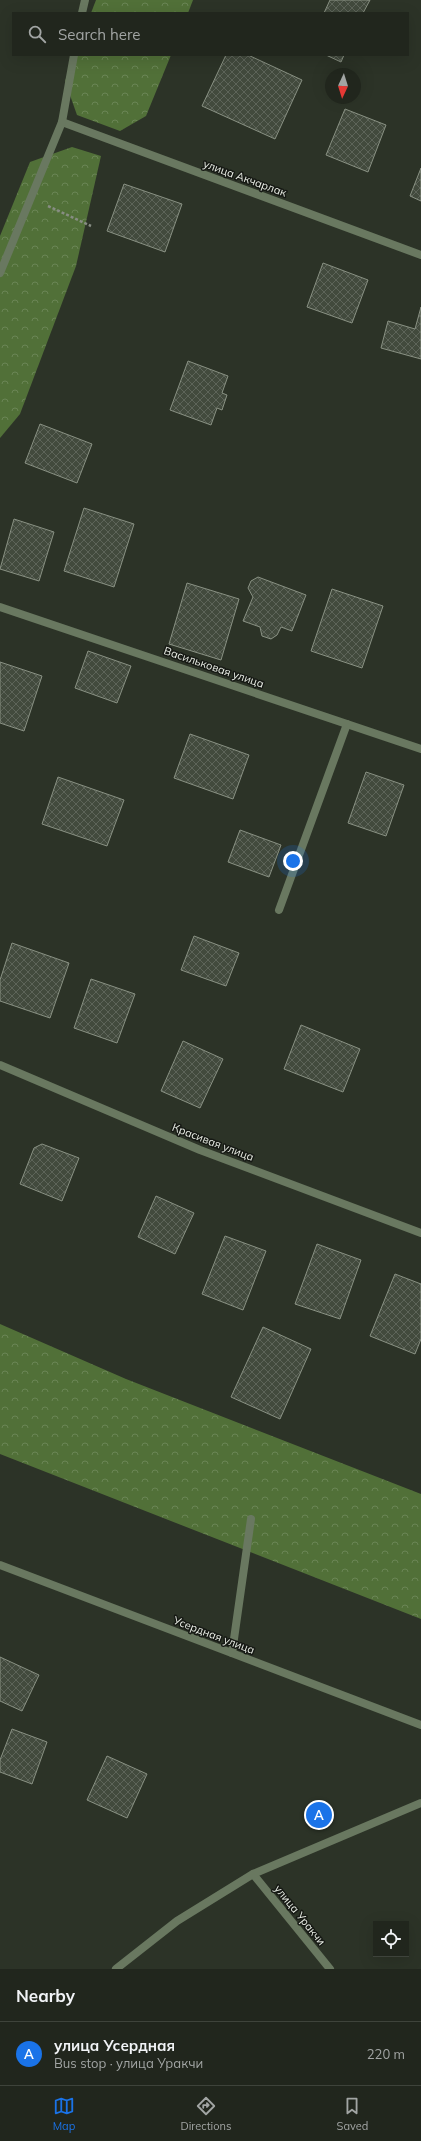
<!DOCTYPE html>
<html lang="en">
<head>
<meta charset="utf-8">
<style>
  :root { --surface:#21261d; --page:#2d322a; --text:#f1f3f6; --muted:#a2a5a4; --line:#3e433b; --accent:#1a73e8 }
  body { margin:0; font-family:Mulish,sans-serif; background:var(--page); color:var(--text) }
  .controls { position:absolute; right:12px; bottom:12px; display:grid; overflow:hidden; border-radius:0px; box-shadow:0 4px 16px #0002 }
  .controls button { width:36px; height:36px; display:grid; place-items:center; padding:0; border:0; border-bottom:1px solid var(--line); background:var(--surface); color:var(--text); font:20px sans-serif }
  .compass { position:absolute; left:325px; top:68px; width:36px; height:36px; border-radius:50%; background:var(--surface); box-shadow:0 4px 16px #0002; rotate:184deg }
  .you { position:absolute; left:293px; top:861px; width:14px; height:14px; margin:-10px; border:3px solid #fff; border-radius:50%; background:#1a73e8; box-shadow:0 0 0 6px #1a73e833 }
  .badge { display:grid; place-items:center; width:26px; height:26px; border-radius:50%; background:var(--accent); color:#fff; font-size:13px; font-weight:700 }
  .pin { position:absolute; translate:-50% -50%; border:2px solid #fff; box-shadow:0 1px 4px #0006 }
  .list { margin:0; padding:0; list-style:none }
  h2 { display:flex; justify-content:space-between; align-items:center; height:52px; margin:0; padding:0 16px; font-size:17px }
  h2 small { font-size:13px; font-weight:400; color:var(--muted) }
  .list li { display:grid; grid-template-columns:26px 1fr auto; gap:12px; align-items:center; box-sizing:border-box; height:64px; padding:0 16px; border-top:1px solid var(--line) }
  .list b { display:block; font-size:15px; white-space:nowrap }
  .list p { margin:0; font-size:13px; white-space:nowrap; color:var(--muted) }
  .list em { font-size:13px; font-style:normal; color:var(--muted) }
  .icon { flex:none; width:22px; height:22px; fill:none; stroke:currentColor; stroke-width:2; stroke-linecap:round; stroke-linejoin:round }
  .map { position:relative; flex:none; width:421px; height:1969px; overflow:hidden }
  .search { position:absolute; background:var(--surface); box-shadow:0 4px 16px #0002; left:12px; right:12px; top:12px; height:44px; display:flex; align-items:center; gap:10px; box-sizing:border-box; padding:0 14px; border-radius:0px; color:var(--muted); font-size:15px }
  .sheet { height:116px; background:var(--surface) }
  nav { display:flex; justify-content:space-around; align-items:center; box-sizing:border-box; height:56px; border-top:1px solid var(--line); background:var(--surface); font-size:11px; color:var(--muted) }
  nav a { display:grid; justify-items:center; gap:2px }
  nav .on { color:var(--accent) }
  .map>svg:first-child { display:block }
</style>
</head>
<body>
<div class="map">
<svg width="421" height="1969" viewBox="0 0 421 1969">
  <defs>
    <pattern id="forest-crowns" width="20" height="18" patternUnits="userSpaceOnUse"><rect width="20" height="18" fill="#517038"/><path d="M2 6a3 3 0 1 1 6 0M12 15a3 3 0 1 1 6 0" fill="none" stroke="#6a8555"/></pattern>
    <pattern id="building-cross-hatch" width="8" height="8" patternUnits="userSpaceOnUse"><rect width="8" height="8" fill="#424a3d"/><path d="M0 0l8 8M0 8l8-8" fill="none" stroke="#5d6459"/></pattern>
  </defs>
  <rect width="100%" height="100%" fill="#2c3327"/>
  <g fill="url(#forest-crowns)">
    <path d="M96 0H193L188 13H91Z"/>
    <path d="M75 55H171L146 116 120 131 77 115 65 81Z"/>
    <path d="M72 147 101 156 76 266 20 414 0 438V236L30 162Z"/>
    <path d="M0 1324 126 1379 421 1494V1619L0 1454Z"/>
  </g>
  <g fill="url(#building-cross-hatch)" stroke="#899183">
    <path d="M330 0H370L363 13H324Z"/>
    <path d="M226 55H248L302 80 275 139 202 106Z"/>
    <path d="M326 55H344L341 62Z"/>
    <path d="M345 109 386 125 368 172 326 155Z"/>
    <path d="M421 168V201L410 196Z"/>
    <path d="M124 184 182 204 165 252 107 231Z"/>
    <path d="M323 263 368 280 352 323 307 307Z"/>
    <path d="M421 307V359L381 348 388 321 415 329Z"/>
    <path d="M188 361 228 376 222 393 227 395 222 410 217 408 211 425 170 410Z"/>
    <path d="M40 424 92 444 77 483 25 463Z"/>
    <path d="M84 508 134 524 114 587 64 571Z"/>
    <path d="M14 519 54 532 39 581 0 569Z"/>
    <path d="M258 577 306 595 292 631 281 627 277 635 271 639 262 636 260 627 243 621 253 597 248 588 251 581Z"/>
    <path d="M187 583 239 599 221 660 169 644Z"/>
    <path d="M332 589 383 606 362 668 311 651Z"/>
    <path d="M88 651 131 666 117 703 75 688Z"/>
    <path d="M0 662 42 676 24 731 0 723Z"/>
    <path d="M190 734 249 755 233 799 174 778Z"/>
    <path d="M366 772 404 785 386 836 348 823Z"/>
    <path d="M58 777 124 800 107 846 42 824Z"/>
    <path d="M240 830 281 845 269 877 228 862Z"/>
    <path d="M194 936 239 953 226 986 181 970Z"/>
    <path d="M12 943 69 963 50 1018 0 1001V980Z"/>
    <path d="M91 979 135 994 117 1043 74 1028Z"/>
    <path d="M301 1025 360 1049 343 1092 284 1069Z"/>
    <path d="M183 1041 223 1059 200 1108 161 1091Z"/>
    <path d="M42 1144 79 1158 62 1201 20 1184 34 1148Z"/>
    <path d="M156 1196 194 1213 175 1254 138 1237Z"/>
    <path d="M225 1236 266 1251 243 1310 202 1294Z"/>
    <path d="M317 1244 361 1260 340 1319 295 1304Z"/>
    <path d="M395 1274 421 1284V1339L415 1354 370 1336Z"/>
    <path d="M263 1327 311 1349 280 1419 231 1397Z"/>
    <path d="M0 1657 39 1675 22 1711 0 1701Z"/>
    <path d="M12 1729 47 1742 32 1784 0 1772V1760Z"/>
    <path d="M107 1756 147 1774 127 1818 87 1800Z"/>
  </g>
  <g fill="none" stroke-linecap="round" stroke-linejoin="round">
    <path stroke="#878d83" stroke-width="2.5" stroke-dasharray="3 2" stroke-linecap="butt" d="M48 206 91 226"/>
    <g stroke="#697860" stroke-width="8">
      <path d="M279 910 347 724"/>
      <path d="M232 1653 251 1519"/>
    </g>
    <g stroke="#697860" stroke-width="8">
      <path d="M82 13 85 0"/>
      <path d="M62 122 421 255"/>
      <path d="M0 273 62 122 74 55"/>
      <path d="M0 607 421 749"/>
      <path d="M0 1065 200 1150 421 1233"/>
      <path d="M0 1565 421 1725"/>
      <path d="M253 1874 330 1969"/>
    </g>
    <path stroke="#697860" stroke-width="8" d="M116 1969 177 1921 253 1874 421 1803"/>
  </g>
  <g text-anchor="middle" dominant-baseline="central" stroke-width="3" stroke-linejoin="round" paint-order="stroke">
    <g font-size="11" fill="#e9ede5" stroke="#161914">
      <text transform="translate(245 178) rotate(20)">улица Акчарлак</text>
      <text transform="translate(214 667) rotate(19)">Васильковая улица</text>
      <text transform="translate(213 1142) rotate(21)">Красивая улица</text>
      <text transform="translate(214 1635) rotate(21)">Усердная улица</text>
      <text transform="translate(300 1915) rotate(51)">улица Уракчи</text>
    </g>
  </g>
</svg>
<div class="controls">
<button><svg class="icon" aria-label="locate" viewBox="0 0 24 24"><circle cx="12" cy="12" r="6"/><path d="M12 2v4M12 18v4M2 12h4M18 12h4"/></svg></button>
</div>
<svg class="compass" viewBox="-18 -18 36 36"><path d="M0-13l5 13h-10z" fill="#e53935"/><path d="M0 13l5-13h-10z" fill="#a2a5a4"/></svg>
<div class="you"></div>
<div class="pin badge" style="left:319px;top:1815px">A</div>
<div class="search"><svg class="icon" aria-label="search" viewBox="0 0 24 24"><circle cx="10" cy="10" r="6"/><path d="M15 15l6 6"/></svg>Search here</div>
</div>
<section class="sheet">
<h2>Nearby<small></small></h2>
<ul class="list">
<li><span class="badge">A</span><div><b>улица Усердная</b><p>Bus stop · улица Уракчи</p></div><em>220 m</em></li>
</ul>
</section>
<nav>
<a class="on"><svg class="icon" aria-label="map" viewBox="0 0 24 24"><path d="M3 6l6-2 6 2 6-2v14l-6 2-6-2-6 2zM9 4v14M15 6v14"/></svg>Map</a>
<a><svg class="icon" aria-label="directions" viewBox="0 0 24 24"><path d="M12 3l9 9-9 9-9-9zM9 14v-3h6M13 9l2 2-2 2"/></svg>Directions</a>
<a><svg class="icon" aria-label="saved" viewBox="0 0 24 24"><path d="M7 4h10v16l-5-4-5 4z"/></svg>Saved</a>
</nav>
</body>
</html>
